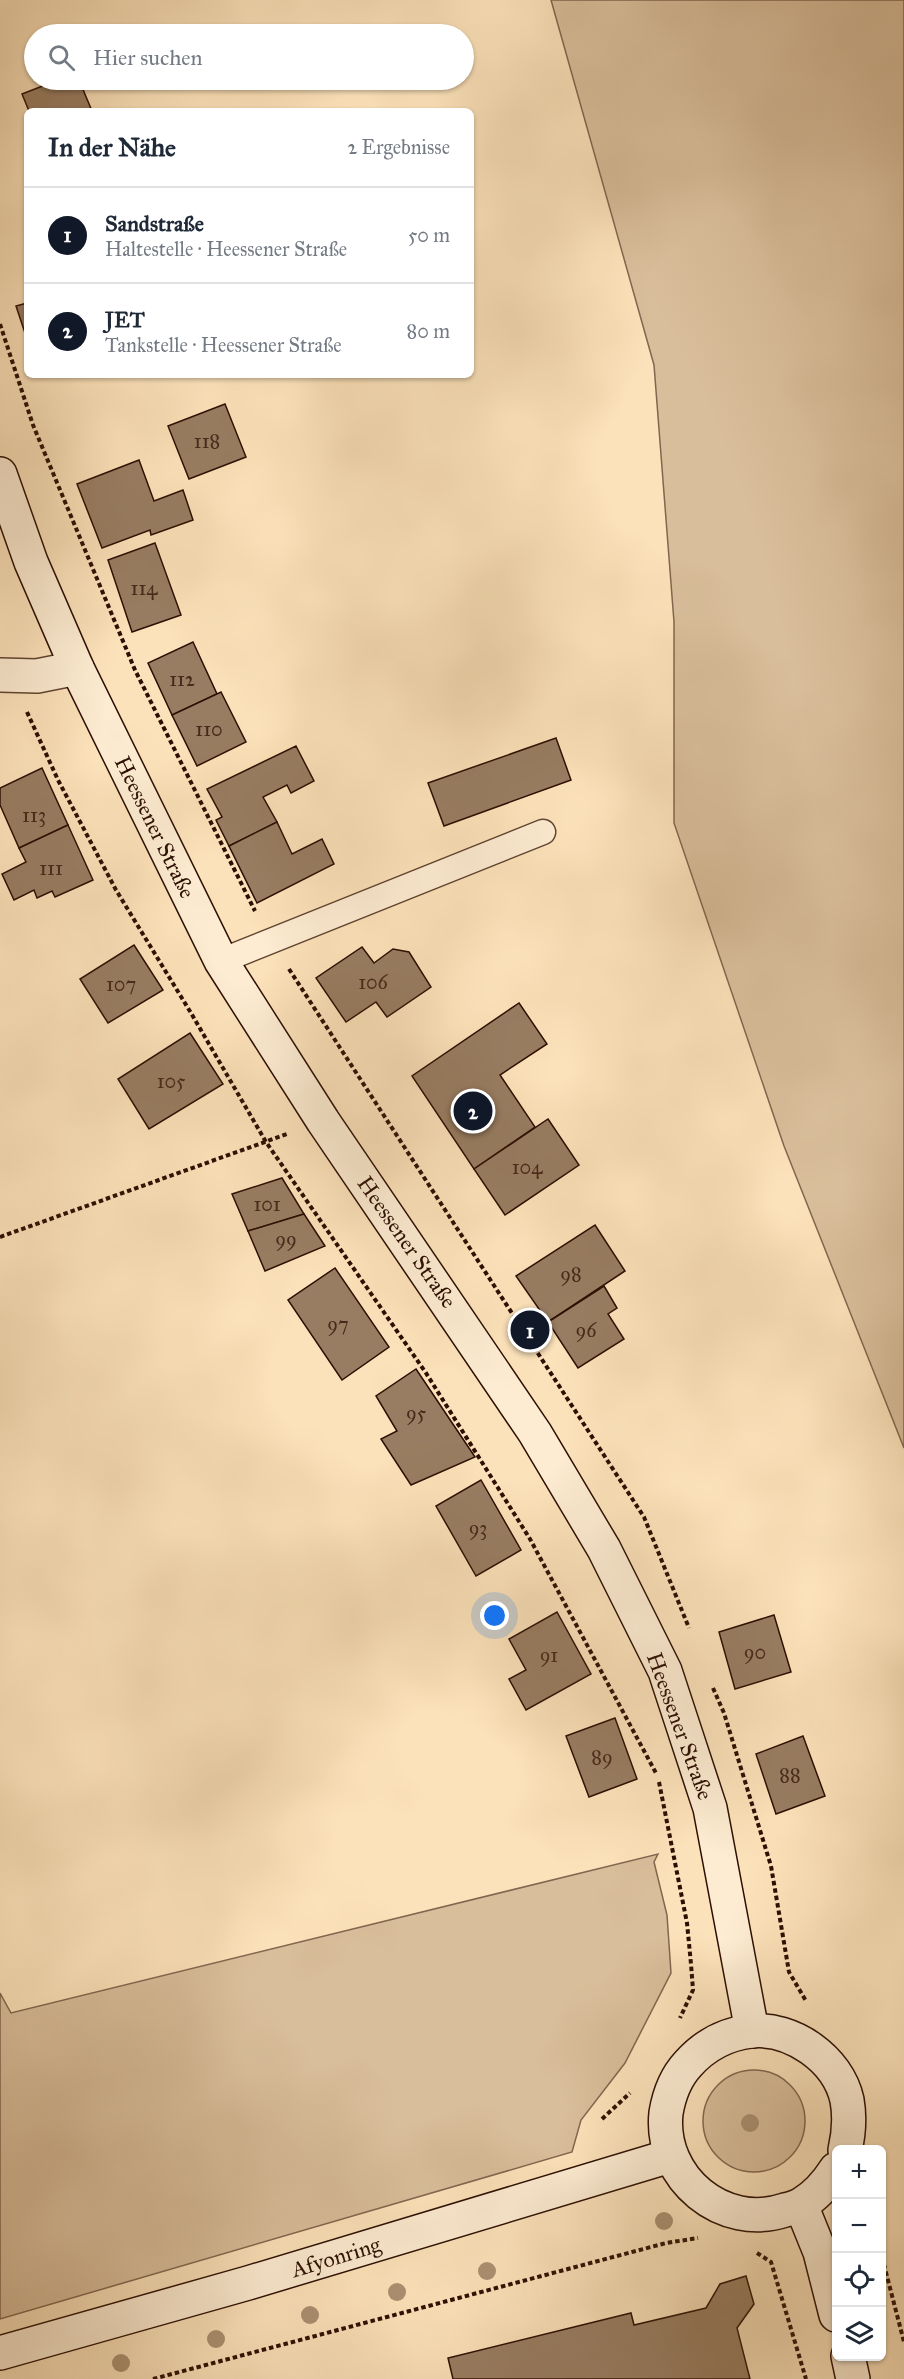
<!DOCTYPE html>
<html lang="de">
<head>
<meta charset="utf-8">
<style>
  :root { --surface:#fff; --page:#f6f6f7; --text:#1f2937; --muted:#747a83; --line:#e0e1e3; --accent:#111827 }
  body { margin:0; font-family:"IM FELL Great Primer",serif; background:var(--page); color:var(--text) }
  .controls { position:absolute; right:18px; bottom:18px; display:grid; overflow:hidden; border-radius:9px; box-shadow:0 2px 4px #0004 }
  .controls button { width:54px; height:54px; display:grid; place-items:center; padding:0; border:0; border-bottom:2px solid var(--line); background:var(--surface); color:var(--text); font:30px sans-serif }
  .you { position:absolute; left:495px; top:1616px; width:21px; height:21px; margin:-15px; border:4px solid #fff; border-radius:50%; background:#1a73e8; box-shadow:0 0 0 9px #1a73e833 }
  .badge { display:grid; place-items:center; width:39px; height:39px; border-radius:50%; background:var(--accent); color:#fff; font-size:20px; font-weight:700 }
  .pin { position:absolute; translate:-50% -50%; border:3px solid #fff; box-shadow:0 2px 6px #0006 }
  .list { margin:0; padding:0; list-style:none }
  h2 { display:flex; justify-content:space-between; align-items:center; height:78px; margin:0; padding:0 24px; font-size:26px }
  h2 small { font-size:20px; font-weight:400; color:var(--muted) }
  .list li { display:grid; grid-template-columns:39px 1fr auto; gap:18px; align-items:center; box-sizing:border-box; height:96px; padding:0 24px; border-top:2px solid var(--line) }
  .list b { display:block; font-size:22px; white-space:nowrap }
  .list p { margin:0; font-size:20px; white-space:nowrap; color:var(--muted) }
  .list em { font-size:20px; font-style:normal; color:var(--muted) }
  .icon { flex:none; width:33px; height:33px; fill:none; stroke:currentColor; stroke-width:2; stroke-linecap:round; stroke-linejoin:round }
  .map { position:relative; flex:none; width:904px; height:2379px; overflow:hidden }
  .search { position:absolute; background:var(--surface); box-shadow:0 2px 4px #0004; left:24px; top:24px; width:450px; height:66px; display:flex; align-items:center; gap:15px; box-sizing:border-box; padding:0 21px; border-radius:33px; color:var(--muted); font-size:22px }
  .panel { position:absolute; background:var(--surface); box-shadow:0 2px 4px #0004; left:24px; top:108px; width:450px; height:270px; border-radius:9px }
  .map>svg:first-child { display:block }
</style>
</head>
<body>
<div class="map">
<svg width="904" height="2379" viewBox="0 0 904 2379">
  <rect width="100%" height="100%" fill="#fce2ba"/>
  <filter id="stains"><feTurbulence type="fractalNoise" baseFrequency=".00333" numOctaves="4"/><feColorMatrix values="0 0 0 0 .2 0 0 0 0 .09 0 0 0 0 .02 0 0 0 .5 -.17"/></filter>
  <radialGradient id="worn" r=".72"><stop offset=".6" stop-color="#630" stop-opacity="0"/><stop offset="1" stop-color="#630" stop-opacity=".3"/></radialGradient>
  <g fill="#d9be9b" stroke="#82664f" stroke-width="1.5">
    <path d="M551 0H904V1448L784 1146 674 823V622L654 365Z"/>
    <path d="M658 1854 654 1862 667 1915 671 1973 625 2063 581 2120 572 2152 0 2319V1993L11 2013Z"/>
    <circle cx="754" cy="2121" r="51"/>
  </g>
  <g fill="#987d62" stroke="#2c0f03" stroke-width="1.5">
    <path d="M58 80H79L92 111H29L22 94Z"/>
    <path d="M27 303V339L16 306Z"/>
    <path d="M225 404 246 457 189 479 168 426Z"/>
    <path d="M139 460 154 501 183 490 193 520 151 535 150 530 102 548 77 484Z"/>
    <path d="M155 543 181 615 132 632 108 560Z"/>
    <path d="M193 642 217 694 172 715 148 663Z"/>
    <path d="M221 692 246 742 197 766 172 715Z"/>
    <path d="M556 738 571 780 444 826 428 783Z"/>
    <path d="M296 746 314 781 291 793 287 785 263 797 277 822 229 846 216 820 222 817 207 789Z"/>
    <path d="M42 768 68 825 19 848 0 805V788Z"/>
    <path d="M277 822 292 854 322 839 334 864 257 903 229 846Z"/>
    <path d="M68 825 93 880 55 897 52 891 37 898 34 890 14 900 2 874 26 862 19 848Z"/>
    <path d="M134 945 163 990 108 1023 80 979Z"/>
    <path d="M362 947 374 963 393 949 409 952 431 987 387 1017 376 1002 346 1022 316 978Z"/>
    <path d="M519 1003 547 1044 500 1075 535 1127 474 1169 412 1076Z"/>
    <path d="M190 1033 223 1084 149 1129 118 1079Z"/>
    <path d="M548 1119 579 1165 505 1215 474 1169Z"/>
    <path d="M282 1178 304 1214 248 1231 232 1194Z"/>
    <path d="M304 1214 325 1246 265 1271 248 1231Z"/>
    <path d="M595 1225 625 1271 548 1322 516 1276Z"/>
    <path d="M335 1268 389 1347 342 1380 288 1300Z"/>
    <path d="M604 1286 617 1308 608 1314 624 1339 578 1368 548 1322Z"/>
    <path d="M416 1369 475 1457 411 1485 381 1439 397 1431 376 1396Z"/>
    <path d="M481 1480 521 1550 476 1576 436 1506Z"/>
    <path d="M557 1612 591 1674 526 1710 509 1679 526 1670 509 1639Z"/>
    <path d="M774 1615 791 1672 735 1689 719 1632Z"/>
    <path d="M615 1718 637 1779 589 1797 566 1736Z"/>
    <path d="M803 1736 825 1796 776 1814 756 1754Z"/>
    <path d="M746 2276 754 2304 737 2328 750 2379H453L448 2358 631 2313 634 2325 706 2308 720 2284Z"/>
  </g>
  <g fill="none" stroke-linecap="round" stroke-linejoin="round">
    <g stroke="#604431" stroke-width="27">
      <path id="lane" d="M221 961 543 832"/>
    </g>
    <g stroke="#604431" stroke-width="36">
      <path id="street" d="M0 675 37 676 77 668"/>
    </g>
    <g stroke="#2c0f03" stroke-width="36">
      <g id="secondary">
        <path d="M0 474 31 562 77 668 221 961 323 1121 535 1433 604 1549 665 1671 710 1808 752 2031"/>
        <path d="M836 2169C827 2183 817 2195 802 2204 797 2207 790 2209 785 2210 723 2231 659 2178 666 2113 669 2095 675 2078 688 2064 704 2046 726 2034 751 2031 792 2027 838 2059 847 2100 850 2117 849 2133 845 2150"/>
        <path d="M801 2205 820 2252 836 2315"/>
        <path d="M0 2353 248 2283 670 2156"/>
        <path d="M848 2356 853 2379"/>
      </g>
    </g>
    <g stroke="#2c0f03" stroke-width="4" stroke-dasharray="4.5 3" stroke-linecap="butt">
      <path d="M0 324 33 425 135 670 255 911"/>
      <path d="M27 712 58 780 116 890 191 1013 266 1142 426 1373 530 1539 657 1775"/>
      <path d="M289 969 644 1517 689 1628"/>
      <path d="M0 1237 287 1134"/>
      <path d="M713 1688 724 1713 771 1866 789 1972 806 2001"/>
      <path d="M659 1782 687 1923 691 1964 693 1990 680 2018"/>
      <path d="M602 2119 630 2093"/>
      <path d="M757 2253 771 2262 806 2379"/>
      <path d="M882 2257 904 2342"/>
      <path d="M153 2379 666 2243 698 2238"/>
    </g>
    <use href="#lane" stroke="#fdecd2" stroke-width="24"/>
    <use href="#street" stroke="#fdecd2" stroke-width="33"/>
    <use href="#secondary" stroke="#fdecd2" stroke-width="33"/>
  </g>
  <g fill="#ab9072">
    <circle cx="750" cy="2123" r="9"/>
    <circle cx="664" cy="2221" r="9"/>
    <circle cx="487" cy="2271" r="9"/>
    <circle cx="397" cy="2292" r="9"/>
    <circle cx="310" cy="2315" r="9"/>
    <circle cx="216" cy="2339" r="9"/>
    <circle cx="121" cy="2363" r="9"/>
  </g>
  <g text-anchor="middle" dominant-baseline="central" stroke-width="4.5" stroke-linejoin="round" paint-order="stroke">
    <g font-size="20" fill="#472a1b">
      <text x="207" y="441">118</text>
      <text x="144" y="588">114</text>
      <text x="182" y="679">112</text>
      <text x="209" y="729">110</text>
      <text x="34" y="815">113</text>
      <text x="51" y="868">111</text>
      <text x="373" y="982">106</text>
      <text x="121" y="984">107</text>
      <text x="171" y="1081">105</text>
      <text x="527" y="1167">104</text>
      <text x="267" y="1204">101</text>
      <text x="286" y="1239">99</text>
      <text x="571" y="1274">98</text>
      <text x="338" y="1324">97</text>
      <text x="586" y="1330">96</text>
      <text x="416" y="1413">95</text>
      <text x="478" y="1528">93</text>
      <text x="755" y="1652">90</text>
      <text x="549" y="1655">91</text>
      <text x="602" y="1757">89</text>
      <text x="790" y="1775">88</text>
    </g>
    <g font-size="22" fill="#2c0f03" stroke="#fdecd2">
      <text transform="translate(155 827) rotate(64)">Heessener Straße</text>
      <text transform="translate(407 1242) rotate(55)">Heessener Straße</text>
      <text transform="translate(680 1726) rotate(70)">Heessener Straße</text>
      <text transform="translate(336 2257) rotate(-17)">Afyonring</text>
    </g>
  </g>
  <rect width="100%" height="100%" filter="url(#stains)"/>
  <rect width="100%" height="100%" fill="url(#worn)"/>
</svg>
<div class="controls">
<button>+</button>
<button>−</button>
<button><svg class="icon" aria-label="locate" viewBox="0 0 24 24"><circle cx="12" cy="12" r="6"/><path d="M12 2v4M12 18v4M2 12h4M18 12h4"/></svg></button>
<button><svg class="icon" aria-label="layers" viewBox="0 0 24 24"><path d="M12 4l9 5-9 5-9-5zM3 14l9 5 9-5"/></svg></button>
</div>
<div class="you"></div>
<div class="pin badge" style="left:530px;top:1330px">1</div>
<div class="pin badge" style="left:473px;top:1111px">2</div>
<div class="search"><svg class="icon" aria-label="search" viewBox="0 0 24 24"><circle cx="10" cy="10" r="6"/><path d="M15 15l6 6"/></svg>Hier suchen</div>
<section class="panel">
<h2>In der Nähe<small>2 Ergebnisse</small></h2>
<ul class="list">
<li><span class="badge">1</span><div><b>Sandstraße</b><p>Haltestelle · Heessener Straße</p></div><em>50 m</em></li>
<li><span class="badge">2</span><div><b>JET</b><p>Tankstelle · Heessener Straße</p></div><em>80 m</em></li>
</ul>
</section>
</div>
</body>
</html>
